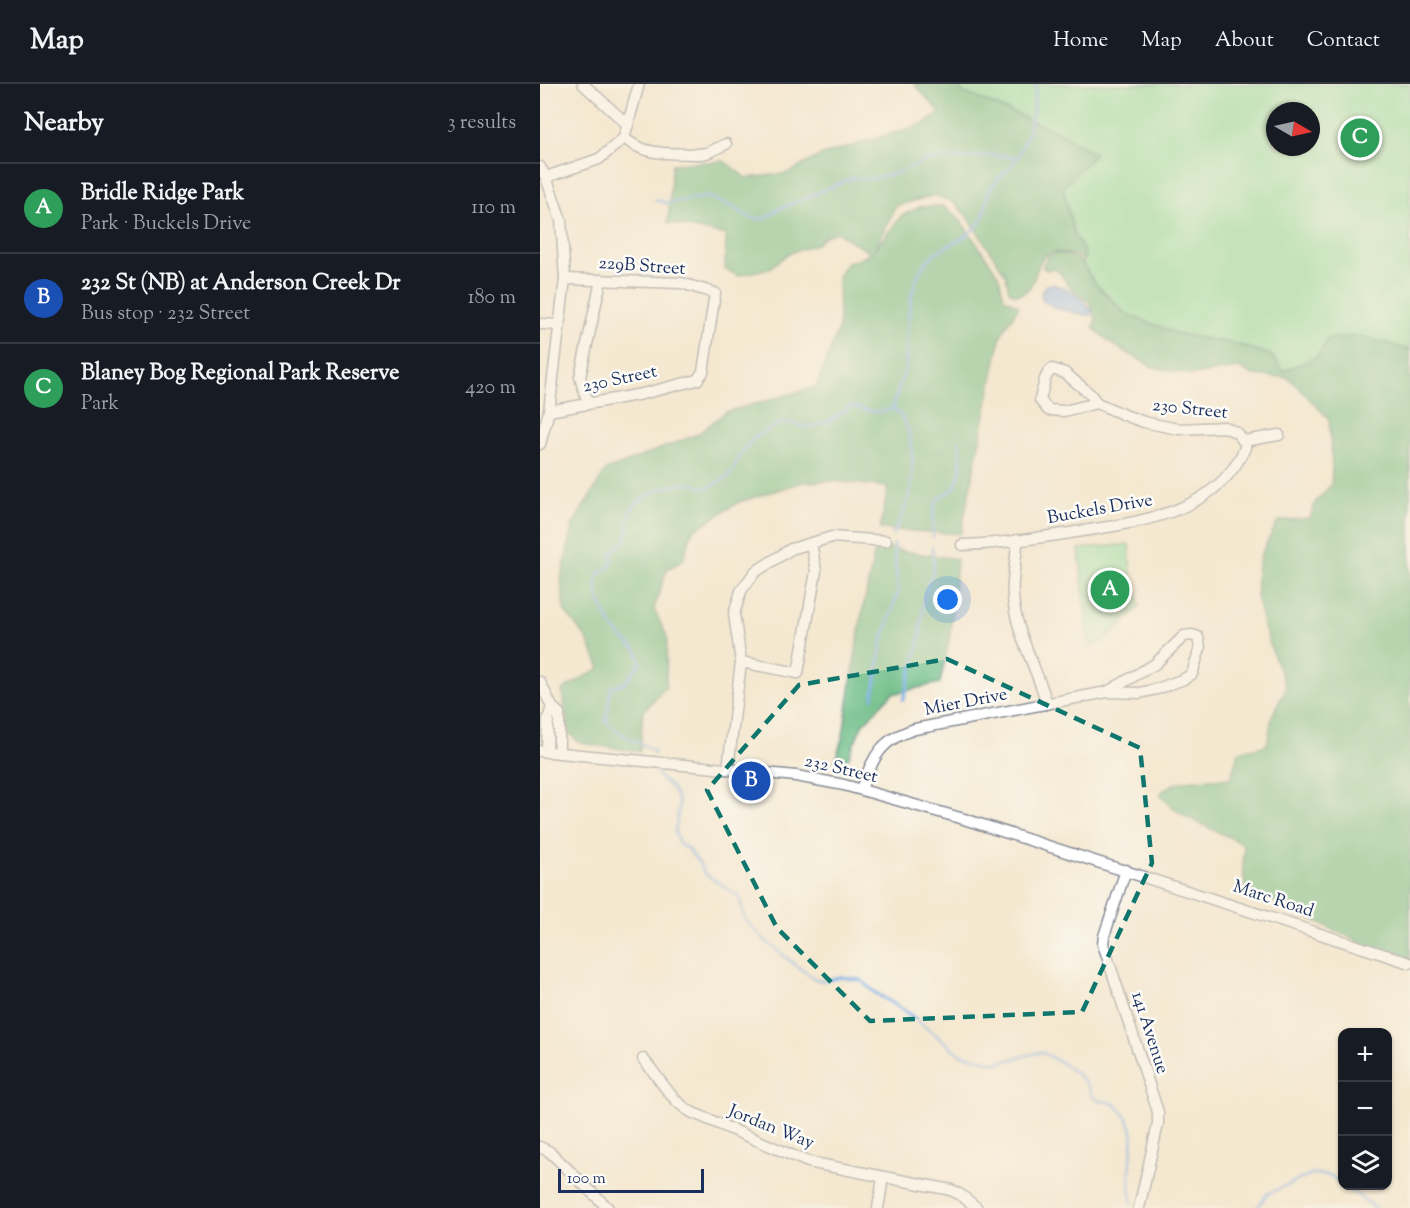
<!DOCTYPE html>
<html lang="en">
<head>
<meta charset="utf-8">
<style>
  :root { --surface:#171b24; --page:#20242c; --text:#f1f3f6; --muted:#9ea1a6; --line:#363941; --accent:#0b8043 }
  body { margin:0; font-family:"Sorts Mill Goudy",serif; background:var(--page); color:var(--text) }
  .controls { position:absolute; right:18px; bottom:18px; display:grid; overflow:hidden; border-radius:12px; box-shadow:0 2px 4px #0004 }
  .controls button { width:54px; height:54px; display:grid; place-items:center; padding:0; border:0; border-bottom:2px solid var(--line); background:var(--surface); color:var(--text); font:30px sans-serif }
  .compass { position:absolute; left:726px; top:18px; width:54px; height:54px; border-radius:50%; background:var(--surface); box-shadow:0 2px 4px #0004; rotate:99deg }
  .scale { position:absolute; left:18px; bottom:15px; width:146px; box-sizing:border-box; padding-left:6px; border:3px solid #1b2f5e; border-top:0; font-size:16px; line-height:21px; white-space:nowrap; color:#1b2f5e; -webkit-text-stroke:4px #fdfcf7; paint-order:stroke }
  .you { position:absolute; left:408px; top:516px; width:21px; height:21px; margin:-15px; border:4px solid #fff; border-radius:50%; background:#1a73e8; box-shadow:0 0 0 9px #1a73e833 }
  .badge { display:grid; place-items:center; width:39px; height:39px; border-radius:50%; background:var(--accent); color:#fff; font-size:20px; font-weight:700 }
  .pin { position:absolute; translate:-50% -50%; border:3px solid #fff; box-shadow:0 2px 6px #0006 }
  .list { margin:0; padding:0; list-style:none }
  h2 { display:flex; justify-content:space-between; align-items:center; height:78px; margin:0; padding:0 24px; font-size:26px }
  h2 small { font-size:20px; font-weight:400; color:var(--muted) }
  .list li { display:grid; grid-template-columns:39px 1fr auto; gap:18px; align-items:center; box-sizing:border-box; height:90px; padding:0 24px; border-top:2px solid var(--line) }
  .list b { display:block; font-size:22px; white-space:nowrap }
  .list p { margin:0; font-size:20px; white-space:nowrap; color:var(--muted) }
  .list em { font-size:20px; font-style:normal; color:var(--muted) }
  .icon { flex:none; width:33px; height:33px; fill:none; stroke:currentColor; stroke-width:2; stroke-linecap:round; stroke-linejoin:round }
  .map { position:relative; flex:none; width:870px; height:1124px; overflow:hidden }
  header { display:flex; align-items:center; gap:36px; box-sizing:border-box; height:84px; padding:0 30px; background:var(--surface); border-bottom:2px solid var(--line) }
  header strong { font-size:28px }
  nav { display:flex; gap:33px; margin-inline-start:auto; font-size:21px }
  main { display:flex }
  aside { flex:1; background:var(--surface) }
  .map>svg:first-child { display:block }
</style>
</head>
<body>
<header>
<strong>Map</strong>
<nav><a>Home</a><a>Map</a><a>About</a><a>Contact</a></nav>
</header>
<main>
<aside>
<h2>Nearby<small>3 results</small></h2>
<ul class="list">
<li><span class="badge" style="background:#2e9e5b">A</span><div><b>Bridle Ridge Park</b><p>Park · Buckels Drive</p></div><em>110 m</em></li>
<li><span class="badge" style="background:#1a4fb4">B</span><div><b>232 St (NB) at Anderson Creek Dr</b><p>Bus stop · 232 Street</p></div><em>180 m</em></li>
<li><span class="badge" style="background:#2e9e5b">C</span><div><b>Blaney Bog Regional Park Reserve</b><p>Park</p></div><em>420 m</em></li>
</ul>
</aside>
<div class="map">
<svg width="870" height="1124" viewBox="0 0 870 1124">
  <rect width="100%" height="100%" fill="#fdfcf7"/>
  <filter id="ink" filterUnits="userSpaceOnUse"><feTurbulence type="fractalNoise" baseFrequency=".0167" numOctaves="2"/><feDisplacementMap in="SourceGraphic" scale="12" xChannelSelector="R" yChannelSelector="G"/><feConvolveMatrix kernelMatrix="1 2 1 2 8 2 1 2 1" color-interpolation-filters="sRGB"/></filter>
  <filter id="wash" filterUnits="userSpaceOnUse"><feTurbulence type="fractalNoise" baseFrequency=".008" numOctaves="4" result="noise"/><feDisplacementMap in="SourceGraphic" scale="24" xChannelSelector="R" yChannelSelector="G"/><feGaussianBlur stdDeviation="1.35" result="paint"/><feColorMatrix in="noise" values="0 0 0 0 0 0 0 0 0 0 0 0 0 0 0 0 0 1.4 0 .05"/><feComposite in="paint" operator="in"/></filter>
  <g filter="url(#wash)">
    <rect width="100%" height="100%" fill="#f4e8d0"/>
    <g fill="#89dea1" stroke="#528680" stroke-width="1.5" fill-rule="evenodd">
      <path d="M417 0H870V266L847 259 815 252 788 255 777 273 743 287 731 271 696 260 639 250 586 230 554 198 543 181 544 168 534 150 523 104 554 69 482 32 422 8ZM735 27H771V63H735Z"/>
      <path d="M589 460 591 489 600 523 563 557 549 563 539 465Z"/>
    </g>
    <g fill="#6ebd87" stroke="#447672" stroke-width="1.5">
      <path d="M374 0H417L422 8 519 48 555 70 523 104 534 150 544 168V175C480 148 510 206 476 211L469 207 466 191 429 135 415 119 395 111 356 122 334 166 361 132 380 123 403 122 418 133 451 180 459 193 464 214 479 222 461 251 421 450 340 445 348 403 295 397 263 398 199 418 152 447 143 477 127 485 114 525 127 553 126 603 103 628 100 668 40 659 29 649 22 606 60 584 46 554 24 526 21 495 33 440 66 386 158 350 186 328 276 303 299 244 298 192 307 178 318 176 331 169 296 148 283 153 277 160 249 169 230 184 198 192 185 185 186 151 128 139 132 80 184 77 206 94 249 89 279 72 383 40 400 28Z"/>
      <path d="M517 169 525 170 543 178V181L554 198 586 230 639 250 696 260 731 271 743 287 777 273 788 255 815 252 847 259 870 266V879L849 872 705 804 703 784 704 761C677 745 639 736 620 710 634 692 670 696 691 694L698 668 727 661 732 632 746 604C732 563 706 515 721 471 725 460 733 448 738 437L770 434 775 419 791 401 792 385 789 335 749 294 714 291 698 284 652 291 613 283 573 261 553 244 556 236 550 219 529 202 520 189 515 185 506 186 502 183 508 172Z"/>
      <path d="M336 461 362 467 417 475 410 552 400 599 352 610 322 641 306 679 295 678 303 651 321 534Z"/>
    </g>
    <path fill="#7daee8" stroke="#4c6ea3" stroke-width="1.5" d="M512 200C528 204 542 213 552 227L550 232 518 225 503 217 501 209 505 202Z"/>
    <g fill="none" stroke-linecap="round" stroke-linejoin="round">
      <g stroke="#7daee8" stroke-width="3">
        <path d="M115 116 126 119 168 113 194 124 211 134 224 135 237 126 313 94 331 95 360 88 384 77 401 74H427L453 71 476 73"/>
        <path d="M352 324C375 336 374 386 370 407 368 422 359 437 353 451"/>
        <path d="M393 453C393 443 392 428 396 419 399 411 409 410 414 404 423 391 421 371 419 357"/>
        <path d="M333 614 342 558 358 508 354 460"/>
        <path d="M363 616 379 560 384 512 394 482 392 463"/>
        <path d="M114 670V667C95 656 81 653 66 637L71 603 85 599 100 579C99 575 99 569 96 566 89 559 81 554 75 546 67 534 42 492 67 485L73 476 71 471C77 461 79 464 84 458 90 451 87 440 89 432 93 411 133 399 151 400 156 400 160 404 164 404 170 404 180 397 185 394 198 384 196 374 205 364 213 353 230 343 243 339 250 337 255 341 261 342 281 345 296 334 311 322 324 325 340 332 352 324 356 311 363 294 366 281 367 273 366 266 366 258 369 236 369 207 380 187 396 159 418 163 436 143 446 132 445 123 448 110 451 99 464 90 471 82 488 61 495 26 496 0"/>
        <path d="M117 688 121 695 131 703 138 716 139 722 135 749 140 761 147 764 159 779 165 790 199 812 205 836 226 857 254 880 275 895 283 897 301 893 321 896 334 908 365 927 420 970 456 979 501 968C516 975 537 987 547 1001 549 1005 550 1009 553 1013 560 1020 570 1015 578 1023 600 1045 591 1061 590 1088 589 1098 591 1110 592 1120"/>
        <path d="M804 1102 836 1124"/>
        <path d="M717 1124 727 1110 772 1090 790 1091 802 1101"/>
      </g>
    </g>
  </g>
  <g filter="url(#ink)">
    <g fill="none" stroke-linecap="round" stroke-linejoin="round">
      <g stroke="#888c97" stroke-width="13">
        <g id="minor">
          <path d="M43 0 88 41"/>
          <path d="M84 54C107 73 131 69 159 70L167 69 186 60"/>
          <path d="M0 83 6 93 21 136 25 195 9 327 0 360"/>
          <path d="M6 93 59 75 84 54 99 0"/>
          <path d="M0 240 19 241"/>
          <path d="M48 320 40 293 61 196"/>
          <path d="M9 327 102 310 157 296 163 288 175 209 141 199 25 195"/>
          <path d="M704 357 739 351"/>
          <path d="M477 456C477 475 471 494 473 513 476 550 497 584 507 620"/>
          <path d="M422 461C460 460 498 454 536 448 599 438 676 430 705 364V359L697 349 685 343 638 345 604 338 587 332 557 319 550 310 525 289 512 285 508 289 505 295 500 316 508 326 524 327 557 319"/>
          <path d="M201 578 258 589 276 487 271 459"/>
          <path d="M0 598 12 623 19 629V669"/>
          <path d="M0 667 256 692 304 701 424 735 870 879"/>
          <path d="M7 668 8 635 12 623"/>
          <path d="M188 684 201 578 194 530 201 507 215 488 251 465 292 453 346 457"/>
          <path d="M321 705C334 673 339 656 375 645L567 608 600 609 617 605 644 595 652 590 660 564 658 553 652 551 644 552 615 580 567 608"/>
          <path d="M586 786 564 852 563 860 618 1028V1040L599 1124"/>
          <path d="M103 975C120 994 130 1016 151 1028L268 1078 411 1106 421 1111 437 1124"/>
          <path d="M0 1063 10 1068 68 1124"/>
          <path d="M338 1124 343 1094"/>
        </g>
      </g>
      <use href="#minor" stroke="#fff" stroke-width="10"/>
    </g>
  </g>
  <path d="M0 0H870V1124H0ZM407 575 600 664 612 779 542 928 330 937 237 844 167 706 259 601Z" fill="#f4e8d0" fill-opacity=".55" fill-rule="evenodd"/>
  <path fill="none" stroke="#0f766e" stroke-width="4.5" stroke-dasharray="12 8" stroke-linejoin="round" d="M407 575 600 664 612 779 542 928 330 937 237 844 167 706 259 601Z"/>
  <g text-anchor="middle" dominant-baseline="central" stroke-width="5" stroke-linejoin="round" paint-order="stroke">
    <g font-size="18" fill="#1b2f5e" stroke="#fdfcf7">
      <text transform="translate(102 183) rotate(4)">229B Street</text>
      <text transform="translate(80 296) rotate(-12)">230 Street</text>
      <text transform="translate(650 326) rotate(6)">230 Street</text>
      <text transform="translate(560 426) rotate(-10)">Buckels Drive</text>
      <text transform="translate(426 619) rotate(-11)">Mier Drive</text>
      <text transform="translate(301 686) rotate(13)">232 Street</text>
      <text transform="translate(733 816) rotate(18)">Marc Road</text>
      <text transform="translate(609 949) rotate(72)">141 Avenue</text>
      <text transform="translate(231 1044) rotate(22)">Jordan Way</text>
    </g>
  </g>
</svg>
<div class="controls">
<button>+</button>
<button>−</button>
<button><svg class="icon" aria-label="layers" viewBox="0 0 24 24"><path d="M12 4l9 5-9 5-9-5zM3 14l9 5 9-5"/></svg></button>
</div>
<svg class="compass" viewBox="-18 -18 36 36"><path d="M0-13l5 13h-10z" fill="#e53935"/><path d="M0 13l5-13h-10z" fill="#9ea1a6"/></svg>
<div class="scale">100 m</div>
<div class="you"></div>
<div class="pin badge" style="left:570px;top:506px;background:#2e9e5b">A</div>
<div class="pin badge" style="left:211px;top:697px;background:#1a4fb4">B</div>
<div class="pin badge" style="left:820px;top:54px;background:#2e9e5b">C</div>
</div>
</main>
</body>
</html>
